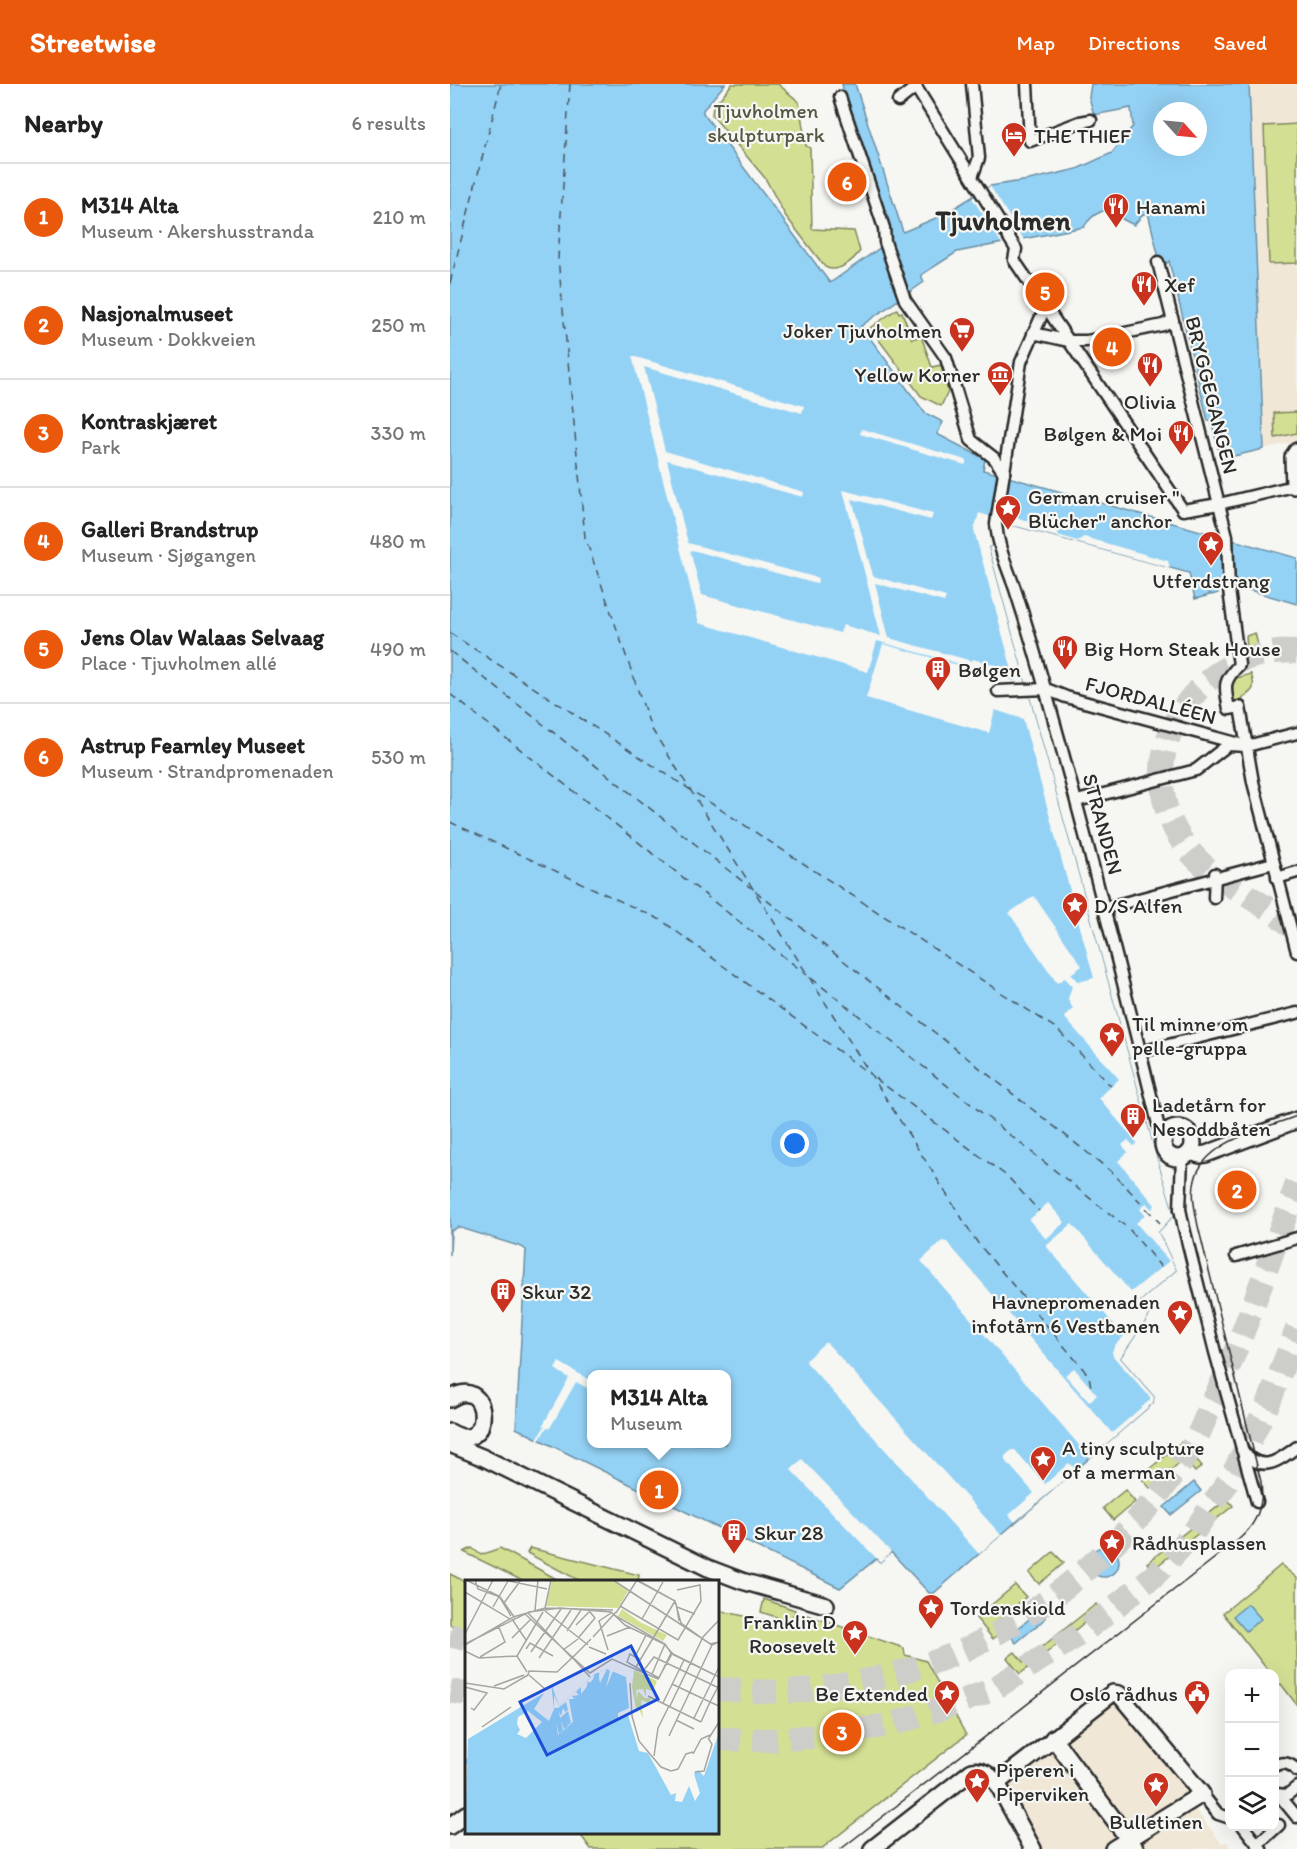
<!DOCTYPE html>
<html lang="en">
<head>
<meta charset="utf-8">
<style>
  :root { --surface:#fff; --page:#f2f2f2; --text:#222; --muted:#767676; --line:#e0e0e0; --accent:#ea580c }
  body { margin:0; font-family:Itim,sans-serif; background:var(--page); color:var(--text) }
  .controls { position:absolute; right:18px; bottom:18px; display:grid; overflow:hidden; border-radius:12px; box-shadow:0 6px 24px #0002 }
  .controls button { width:54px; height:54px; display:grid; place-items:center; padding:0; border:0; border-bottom:2px solid var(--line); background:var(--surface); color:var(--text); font:30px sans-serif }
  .compass { position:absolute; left:703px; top:18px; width:54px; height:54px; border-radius:50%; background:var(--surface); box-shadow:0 6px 24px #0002; rotate:117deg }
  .you { position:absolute; left:345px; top:1060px; width:21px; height:21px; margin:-15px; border:4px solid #fff; border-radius:50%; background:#1a73e8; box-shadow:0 0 0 9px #1a73e833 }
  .badge { display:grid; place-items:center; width:39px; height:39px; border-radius:50%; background:var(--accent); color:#fff; font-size:20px; font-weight:700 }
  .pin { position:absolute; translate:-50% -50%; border:3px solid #fff; box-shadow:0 2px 6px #0006 }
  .popup { position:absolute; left:137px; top:1286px; width:144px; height:78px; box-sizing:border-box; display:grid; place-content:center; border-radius:12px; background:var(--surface); filter:drop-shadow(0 2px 4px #0005); font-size:20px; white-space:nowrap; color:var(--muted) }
  .popup b { font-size:22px; color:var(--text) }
  .popup::after { content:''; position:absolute; left:50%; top:100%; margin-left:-12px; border:12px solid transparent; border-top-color:var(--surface) }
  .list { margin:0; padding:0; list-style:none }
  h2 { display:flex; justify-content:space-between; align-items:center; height:78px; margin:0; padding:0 24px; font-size:26px }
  h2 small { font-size:20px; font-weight:400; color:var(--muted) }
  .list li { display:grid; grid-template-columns:39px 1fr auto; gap:18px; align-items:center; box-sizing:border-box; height:108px; padding:0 24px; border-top:2px solid var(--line) }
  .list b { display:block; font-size:22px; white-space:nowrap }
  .list p { margin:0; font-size:20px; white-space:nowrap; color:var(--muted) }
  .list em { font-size:20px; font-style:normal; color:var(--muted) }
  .icon { flex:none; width:33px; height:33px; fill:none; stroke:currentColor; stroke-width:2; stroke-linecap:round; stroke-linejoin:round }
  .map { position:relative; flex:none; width:847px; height:1765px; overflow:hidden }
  header { display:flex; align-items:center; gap:36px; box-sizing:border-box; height:84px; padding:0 30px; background:var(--accent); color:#fff }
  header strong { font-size:28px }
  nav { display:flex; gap:33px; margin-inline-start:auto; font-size:21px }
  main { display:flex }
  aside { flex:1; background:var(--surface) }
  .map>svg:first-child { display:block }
</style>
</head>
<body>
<header>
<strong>Streetwise</strong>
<nav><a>Map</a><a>Directions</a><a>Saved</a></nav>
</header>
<main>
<aside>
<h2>Nearby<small>6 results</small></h2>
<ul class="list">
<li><span class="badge">1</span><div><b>M314 Alta</b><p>Museum · Akershusstranda</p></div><em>210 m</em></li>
<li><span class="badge">2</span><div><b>Nasjonalmuseet</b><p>Museum · Dokkveien</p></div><em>250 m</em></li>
<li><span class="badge">3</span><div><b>Kontraskjæret</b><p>Park</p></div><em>330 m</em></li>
<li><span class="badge">4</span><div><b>Galleri Brandstrup</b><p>Museum · Sjøgangen</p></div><em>480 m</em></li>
<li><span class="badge">5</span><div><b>Jens Olav Walaas Selvaag</b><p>Place · Tjuvholmen allé</p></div><em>490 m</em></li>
<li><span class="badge">6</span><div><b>Astrup Fearnley Museet</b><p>Museum · Strandpromenaden</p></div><em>530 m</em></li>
</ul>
</aside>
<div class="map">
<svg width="847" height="1765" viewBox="0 0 847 1765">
  <rect width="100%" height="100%" fill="#f6f6f2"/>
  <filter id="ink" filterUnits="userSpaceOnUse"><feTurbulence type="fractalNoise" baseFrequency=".0167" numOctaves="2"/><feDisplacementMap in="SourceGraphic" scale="12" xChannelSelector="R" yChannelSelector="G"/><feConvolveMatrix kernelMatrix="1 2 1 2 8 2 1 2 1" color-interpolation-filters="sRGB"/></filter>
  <g filter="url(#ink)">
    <g fill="#f1e7d7">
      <path d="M799 0H847V357L814 365Z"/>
      <path d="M660 1611 752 1710 740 1718 771 1759 778 1758 779 1765H583L552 1707 557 1691Z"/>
    </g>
    <g fill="#d3e093" stroke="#7f865f" stroke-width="1.5">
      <path d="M282 0H328L349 18 356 62 360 64 362 145 404 147 410 167C403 177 387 190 375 183L335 131 315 94 262 31 263 23Z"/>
      <path d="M847 40V179L819 180 814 42Z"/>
      <path d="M447 225 449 229 452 228 462 255 471 252 482 283 491 281 498 308 491 322 471 312 420 244Z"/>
      <path d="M847 328V349L825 354 824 329Z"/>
      <path d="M805 549 812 577 795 579 790 568 797 563 796 552Z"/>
      <path d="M801 590C807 607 802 607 788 617H783L779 596Z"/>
      <path d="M731 1358 752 1382 745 1388 734 1375 700 1404 690 1393Z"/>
      <path d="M768 1403 783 1422 702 1486 697 1479 771 1420 761 1407Z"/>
      <path d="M675 1406 685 1418 663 1436 653 1424Z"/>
      <path d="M22 1464 31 1471 50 1464 112 1498H75L14 1468Z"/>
      <path d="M80 1464 189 1491 188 1498H132L77 1469Z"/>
      <path d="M603 1468 614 1479 589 1500 579 1489Z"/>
      <path d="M831 1481 847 1494V1621L831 1600 829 1601 825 1595 824 1590 820 1589 773 1529Z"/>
      <path d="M0 1490 16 1498V1546L0 1541Z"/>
      <path d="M565 1501 576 1513 542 1541 549 1550 543 1555 526 1534Z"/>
      <path d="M314 1515 345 1526 341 1538 311 1528Z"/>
      <path d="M646 1520 650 1526 570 1590 557 1574 565 1568 573 1578Z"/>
      <path d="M267 1526 353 1545 357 1531 454 1564 455 1571 476 1577 516 1651 371 1765H141L132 1753 138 1749 267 1748Z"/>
    </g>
    <g fill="#94d2f5" stroke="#6a8fa4" stroke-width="1.5" fill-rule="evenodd">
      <path d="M0 0H275L253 26V29L380 199 441 156 391 8 393 4 392 0H405L453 148 493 131 540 102 579 96 627 85 662 69 683 42 681 24 644 31 639 13 641 0H799L814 365 771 375 761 336 758 337 719 177 716 180 710 178 698 129 693 130 684 141 672 135 674 123C657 125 643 127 634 143L507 168 471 191 474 198 411 242 475 329 493 338 487 350 535 375 533 386 847 474V520L779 500 767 498 768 509 762 511 759 508 760 511 745 515 739 489 566 442 550 440 554 459 538 463 707 1076 724 1131 708 1148 726 1186 690 1217 700 1230 670 1274 704 1313 703 1319 484 1509H479L441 1468 430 1478 426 1475 390 1504 66 1344 76 1166 72 1163 8 1143 1 1147 0 1171ZM712 27H748V63H712ZM142 1290H276V1360H142Z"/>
      <path d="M744 1398 751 1407 721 1431 714 1423Z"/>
      <circle cx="654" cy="1478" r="15"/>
      <path d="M798 1520 811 1535 796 1547 783 1532Z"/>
      <path d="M590 1526 596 1534 566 1559 560 1551Z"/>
    </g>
    <g fill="#f6f6f2">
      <path d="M540 102 576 159 554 163 522 114Z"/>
      <path d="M182 272 354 322 352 329 194 283 215 367 354 408 353 413 217 376 238 459 368 494 367 500 242 466 240 467 252 511 390 549 393 541 431 552 393 406 483 430 481 436 402 415 423 492 496 513 494 518 425 499 439 554 522 577 523 575 562 586 524 446 529 429 539 432V435L550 441 554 459 538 463 707 1076 724 1131 708 1148 726 1186 690 1217 700 1230 670 1274 704 1313 703 1319 640 1374 471 1177 492 1157 497 1158 662 1349 700 1316V1313L663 1272 662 1268 665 1261 674 1252 596 1162 622 1140 681 1208 719 1177 686 1139 695 1131 690 1125 696 1119 702 1125 705 1121 668 1077 678 1068 672 1061 678 1056 684 1062 687 1059 649 1014 669 995 614 933 623 925 618 915 622 902 615 894 607 899 559 829 584 812 632 882 621 890 628 898 644 894 573 635 545 626 539 649 416 614 433 560 565 597 564 595 427 557 418 588 249 539Z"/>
      <path d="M412 345 516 376V379L515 381 410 350Z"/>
      <path d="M560 432 609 446 608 451 627 457 634 453 718 477 720 484 566 442H558Z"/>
      <path d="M598 1119 615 1138 596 1155 579 1136Z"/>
      <path d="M374 1259H377L551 1451 529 1470 356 1278 357 1275Z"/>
      <path d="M109 1278 141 1297V1306L126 1298 100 1344 97 1343 89 1357 87 1355 95 1342 93 1341 119 1294 105 1285Z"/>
      <path d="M624 1284 647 1311 639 1318 615 1291Z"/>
      <path d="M562 1366H565L595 1400 619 1379 626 1386 565 1438 559 1431 584 1409 555 1376V1372Z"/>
      <path d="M352 1375 441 1468 430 1478 341 1386Z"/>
    </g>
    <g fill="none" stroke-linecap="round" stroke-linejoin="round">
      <g stroke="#45555e" stroke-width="1.5" stroke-dasharray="8 6" stroke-linecap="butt">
        <path d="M120 0 108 174 135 453 201 644 527 1158 639 1292 641 1303"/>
        <path d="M0 199 51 0"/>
        <path d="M0 549 607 945 661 1002"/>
        <path d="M0 567 301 804"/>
        <path d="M0 610 357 891"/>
        <path d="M0 738 211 836 421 991"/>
        <path d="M305 807 662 1088 710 1139"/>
        <path d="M361 894 679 1145 711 1183"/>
        <path d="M425 994 558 1093 589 1127"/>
      </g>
      <g stroke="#cdcdca" stroke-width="24" stroke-dasharray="24 12" stroke-linecap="butt">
        <path d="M847 568C750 560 676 669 730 754 757 798 810 812 847 847"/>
        <path d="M0 1551 16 1555"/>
        <path d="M267 1605C296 1606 329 1610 358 1606 413 1599 470 1587 520 1563 604 1524 688 1447 738 1369 747 1356 753 1339 760 1324 795 1252 819 1175 847 1100"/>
        <path d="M0 1607 16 1610"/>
        <path d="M267 1655 321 1656 380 1651 438 1641 488 1626 542 1606 633 1548 705 1491 741 1452 782 1392 820 1316 847 1245"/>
      </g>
      <g stroke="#2b2b2b" stroke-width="15">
        <g id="pedestrian">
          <path d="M464 0 566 165 564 176 733 426 769 420 844 402"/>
          <path d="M577 0 580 57 630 38 641 36"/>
          <path d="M390 13 434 144 435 158 455 216 496 274 521 356 544 374 554 389"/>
          <path d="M448 17 466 3"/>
          <path d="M522 93 529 74 522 0"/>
          <path d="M708 178 777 452 779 506 789 581C772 598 775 603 779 625L790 623 803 698 847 868"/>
          <path d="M595 224 571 278 546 440C548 464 557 482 565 505 578 545 590 586 601 626 640 765 675 905 709 1044L714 1053"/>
          <path d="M583 249 619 257H637L713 241 723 236"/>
          <path d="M548 607 596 605 616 613 797 662"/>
          <path d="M627 717 746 686 778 661 797 662 847 649"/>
          <path d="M827 794 847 788"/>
          <path d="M764 814 765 790"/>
          <path d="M655 824 823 779"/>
          <path d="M690 968 847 929"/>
          <path d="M732 1073 730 1125 734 1144 765 1268 807 1418"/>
          <path d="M786 1172 847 1154"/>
          <path d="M792 1366C811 1390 827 1378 847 1363"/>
          <path d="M824 1682C833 1677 841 1679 847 1687"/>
          <path d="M752 1710 768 1730 780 1734"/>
          <path d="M826 1710 837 1711 847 1703"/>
          <path d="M829 1711 847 1733"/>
          <path d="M793 1742 811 1765"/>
          <path d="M808 1760 829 1741"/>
        </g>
      </g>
      <g stroke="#2b2b2b" stroke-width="20">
        <g id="minor">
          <path d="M847 367 843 373 844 402 847 401"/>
          <circle cx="728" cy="1059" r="15"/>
          <path d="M740 1068 750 1071 756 1070 847 1036"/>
          <path d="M0 1315C42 1287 44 1375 0 1348"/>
          <path d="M0 1360 34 1374 258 1484 292 1497 376 1521"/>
          <path d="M603 1654 686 1765"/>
          <path d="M547 1699 660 1611 663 1609 669 1610 752 1710 663 1765"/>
          <path d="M0 1742 16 1730"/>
          <path d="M422 1765 522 1687C532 1685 540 1691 547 1699L583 1765"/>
        </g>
      </g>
      <use href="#pedestrian" stroke="#f6f6f2" stroke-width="10"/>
      <use href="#minor" stroke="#f6f6f2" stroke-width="15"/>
      <path stroke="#2b2b2b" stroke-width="1.5" d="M391 1765 788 1456C806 1441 814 1422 811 1398L748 1142C745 1126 741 1111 745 1096 754 1057 814 1045 847 1032"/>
    </g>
  </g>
  <defs>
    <g id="hotel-pin" transform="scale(1.35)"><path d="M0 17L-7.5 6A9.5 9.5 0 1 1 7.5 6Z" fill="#c8321e" stroke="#f6f6f2"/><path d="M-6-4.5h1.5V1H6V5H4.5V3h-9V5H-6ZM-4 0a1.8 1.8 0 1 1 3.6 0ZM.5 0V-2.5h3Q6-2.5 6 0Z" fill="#fff"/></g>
    <g id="restaurant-pin" transform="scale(1.35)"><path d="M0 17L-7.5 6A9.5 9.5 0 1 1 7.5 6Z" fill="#c8321e" stroke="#f6f6f2"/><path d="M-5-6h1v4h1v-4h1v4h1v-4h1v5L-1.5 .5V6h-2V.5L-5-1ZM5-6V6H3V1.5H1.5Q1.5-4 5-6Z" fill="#fff"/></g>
    <g id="supermarket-pin" transform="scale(1.35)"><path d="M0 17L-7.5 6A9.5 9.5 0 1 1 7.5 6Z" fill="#c8321e" stroke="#f6f6f2"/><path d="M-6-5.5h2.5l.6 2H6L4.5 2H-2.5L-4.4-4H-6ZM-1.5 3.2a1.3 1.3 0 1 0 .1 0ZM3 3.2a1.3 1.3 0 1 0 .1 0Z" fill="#fff"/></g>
    <g id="museum-pin" transform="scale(1.35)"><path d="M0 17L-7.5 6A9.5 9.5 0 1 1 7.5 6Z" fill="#c8321e" stroke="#f6f6f2"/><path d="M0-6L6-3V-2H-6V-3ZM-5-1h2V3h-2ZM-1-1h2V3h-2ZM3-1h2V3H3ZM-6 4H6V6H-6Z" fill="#fff"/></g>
    <g id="sight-pin" transform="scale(1.35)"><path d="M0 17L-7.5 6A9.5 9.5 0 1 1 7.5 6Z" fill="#c8321e" stroke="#f6f6f2"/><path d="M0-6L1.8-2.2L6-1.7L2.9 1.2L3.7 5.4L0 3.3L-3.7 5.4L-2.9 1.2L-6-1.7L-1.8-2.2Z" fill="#fff"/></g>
    <g id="building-pin" transform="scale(1.35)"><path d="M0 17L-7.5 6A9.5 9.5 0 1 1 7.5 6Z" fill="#c8321e" stroke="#f6f6f2"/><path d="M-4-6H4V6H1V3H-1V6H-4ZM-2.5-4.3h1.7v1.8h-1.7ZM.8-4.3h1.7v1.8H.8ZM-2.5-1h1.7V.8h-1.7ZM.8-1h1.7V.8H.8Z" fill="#fff"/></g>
    <g id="civic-pin" transform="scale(1.35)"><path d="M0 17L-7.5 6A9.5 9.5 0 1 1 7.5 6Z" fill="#c8321e" stroke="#f6f6f2"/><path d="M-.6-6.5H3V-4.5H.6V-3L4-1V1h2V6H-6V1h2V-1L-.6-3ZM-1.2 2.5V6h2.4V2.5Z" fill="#fff"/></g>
  </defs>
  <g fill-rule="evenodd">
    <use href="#hotel-pin" x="564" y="51"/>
    <use href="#restaurant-pin" x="666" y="122"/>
    <use href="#restaurant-pin" x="694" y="200"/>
    <use href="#supermarket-pin" x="512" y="246"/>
    <use href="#restaurant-pin" x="700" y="281"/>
    <use href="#museum-pin" x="550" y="290"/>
    <use href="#restaurant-pin" x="731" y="349"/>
    <use href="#sight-pin" x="558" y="424"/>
    <use href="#sight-pin" x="761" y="460"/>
    <use href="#restaurant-pin" x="615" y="564"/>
    <use href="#building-pin" x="488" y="585"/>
    <use href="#sight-pin" x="625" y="821"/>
    <use href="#sight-pin" x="662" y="951"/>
    <use href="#building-pin" x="683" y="1032"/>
    <use href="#building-pin" x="53" y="1207"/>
    <use href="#sight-pin" x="730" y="1229"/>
    <use href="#sight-pin" x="593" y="1375"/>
    <use href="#building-pin" x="284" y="1448"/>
    <use href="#sight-pin" x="662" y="1458"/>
    <use href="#sight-pin" x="481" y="1523"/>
    <use href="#sight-pin" x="405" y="1549"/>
    <use href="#sight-pin" x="497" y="1609"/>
    <use href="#civic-pin" x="747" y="1609"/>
    <use href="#sight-pin" x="527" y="1697"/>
    <use href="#sight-pin" x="706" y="1701"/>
  </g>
  <g text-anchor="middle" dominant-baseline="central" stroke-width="4.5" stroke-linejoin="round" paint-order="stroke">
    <g font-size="21" fill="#555845" stroke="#f6f6f2">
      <text x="316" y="26">Tjuvholmen<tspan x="316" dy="24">skulpturpark</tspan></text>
    </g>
    <g font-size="21" fill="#2b2b2b" stroke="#f6f6f2" text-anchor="start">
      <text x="584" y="51">THE THIEF</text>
      <text x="686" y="122">Hanami</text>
      <text x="714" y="200">Xef</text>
      <text x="492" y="246" text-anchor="end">Joker Tjuvholmen</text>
      <text x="530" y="290" text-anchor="end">Yellow Korner</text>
      <text x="700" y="317" text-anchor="middle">Olivia</text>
      <text x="712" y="349" text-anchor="end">Bølgen &amp; Moi</text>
      <text x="578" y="412">German cruiser "<tspan x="578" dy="24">Blücher" anchor</tspan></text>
      <text x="761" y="496" text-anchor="middle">Utferdstrang</text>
      <text x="634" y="564">Big Horn Steak House</text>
      <text x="508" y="585">Bølgen</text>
      <text x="644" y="821">D/S Alfen</text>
      <text x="682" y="939">Til minne om<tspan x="682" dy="24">pelle-gruppa</tspan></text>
      <text x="702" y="1020">Ladetårn for<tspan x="702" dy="24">Nesoddbåten</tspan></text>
      <text x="72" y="1207">Skur 32</text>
      <text x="710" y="1217" text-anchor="end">Havnepromenaden<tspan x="710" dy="24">infotårn 6 Vestbanen</tspan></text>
      <text x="612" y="1363">A tiny sculpture<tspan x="612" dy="24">of a merman</tspan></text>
      <text x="304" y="1448">Skur 28</text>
      <text x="682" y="1458">Rådhusplassen</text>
      <text x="500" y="1523">Tordenskiold</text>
      <text x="386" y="1537" text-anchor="end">Franklin D<tspan x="386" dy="24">Roosevelt</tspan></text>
      <text x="478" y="1609" text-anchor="end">Be Extended</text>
      <text x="728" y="1609" text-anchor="end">Oslo rådhus</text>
      <text x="546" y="1685">Piperen i<tspan x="546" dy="24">Piperviken</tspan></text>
      <text x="706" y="1737" text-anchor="middle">Bulletinen</text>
    </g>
    <g font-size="21" fill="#2b2b2b" stroke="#f6f6f2">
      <text transform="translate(762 311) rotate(76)">BRYGGEGANGEN</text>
      <text transform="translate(701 616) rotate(15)">FJORDALLÉEN</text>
      <text transform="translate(653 740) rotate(75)">STRANDEN</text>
    </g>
    <g font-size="27" font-weight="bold" fill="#2b2b2b" stroke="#f6f6f2">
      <text x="553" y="136">Tjuvholmen</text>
    </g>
  </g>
  <g transform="translate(15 1496)">
    <rect width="254" height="254" fill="#f6f6f2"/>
    <path d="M87 0H147L163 11 153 28 81 26ZM157 29 175 42 202 55 198 61 153 36ZM169 90 192 101 188 111 181 109V117L178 109 171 110 172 120 173 111 180 118H186L184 123 176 120 178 138 174 129 172 133 167 107Z" fill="#d3e093"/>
    <path d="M142 89 161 97 164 128 153 133V138L163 135 174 171 183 173 206 215 211 213 210 221 217 222 224 206 230 221 235 213 229 193 233 190 239 196 253 155V253H0L3 159 79 113 69 129 84 141 89 129 86 103 94 126 130 94ZM63 131 77 142 61 158 52 154 55 150 52 144 53 137Z" fill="#94d2f5" fill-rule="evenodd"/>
    <path d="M142 89 148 91 141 108 145 91 142 89 135 103 133 93 116 114V107L111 112 114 115 107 116 109 119H104L108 142 93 155 91 143 94 154 98 150 96 140 99 149 103 146 101 136 103 145 106 143 103 131 95 138 94 131 96 136 98 128 100 132 103 130 101 122 93 128H89V115L94 126 130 94Z" fill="#f6f6f2"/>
    <path fill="none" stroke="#94d2f5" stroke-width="3" d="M130 121V212L135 254M127 123 143 93M119 135 124 102M116 159 118 140M0 180 35 183 97 197 220 238 240 232 254 202M13 180 68 172 90 163 106 152 122 133M32 182 109 166 150 170 190 215 211 230M0 183H24M186 227 207 229M212 230H230L240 224 248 214 254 192M202 234 235 233 238 217 231 195M92 253 157 231 194 233M2 254 120 158 133 93M10 254 115 169 131 94M90 254 123 233 181 228"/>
    <path fill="none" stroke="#a5a5a2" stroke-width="1.5" d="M1 0 34 16 46 36M10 0 13 9 35 17 50 38M40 0 82 9M148 0 247 65M171 0 210 21 216 43 245 64 254 62M172 0 210 21M0 12 45 39 48 37M39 23 56 0M211 23 214 41M155 26 213 60 236 21 235 5 212 10M28 27 43 1M212 27 230 34M80 28 86 0M70 30 73 0M80 31 123 65M63 33 107 78M151 33 172 0M60 34 125 93 147 79 193 99 207 74 254 97M149 35 200 64 206 73M48 37 80 28 148 30M47 39 61 60M177 39 198 2M111 45 125 31M102 51 116 30M0 54 28 0M142 56 165 47M114 57 130 38 125 32M128 57 151 32M47 58 66 39M0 64 64 32 95 28 146 32 160 45 199 64 209 75M0 65 45 39M124 67 141 74M61 69 65 63 88 76M98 70 113 59M143 70 134 41 146 33M0 71 14 78 52 76M66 72 96 29M206 73 254 97M52 76 78 32M52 76 62 92M106 76 125 97M15 77 40 62 33 45M170 77 181 55M74 78 106 30M107 78 126 59M176 80 165 74 162 82 181 93M171 87 210 21M187 94 200 64M63 95 64 91 92 92 110 75M64 95 80 109M194 98 179 90 189 77 254 108M194 98 206 73M0 103 39 109 63 95M165 103 167 136 174 161 196 187 206 191M207 104 245 122 254 105M29 106 59 95M0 107 22 113 9 130 6 128M183 116 236 142M198 123 219 80M205 126 238 57 254 40M229 138 254 87M211 140 229 149M236 142 245 122 254 126M17 147 46 127M204 156 247 65 254 62M244 158 254 142M228 174 236 159 245 155M189 176 193 148 204 126M206 191 213 189 221 174 228 172M230 192 239 191 247 164 243 158"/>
    <path fill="#1d4ed8" fill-opacity="0.15" stroke="#1d4ed8" stroke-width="3" d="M166 66 193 119 82 175 55 122Z"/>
    <rect width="254" height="254" fill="none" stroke="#2b2b2b" stroke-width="3"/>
  </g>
</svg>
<div class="controls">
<button>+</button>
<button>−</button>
<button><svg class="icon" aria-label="layers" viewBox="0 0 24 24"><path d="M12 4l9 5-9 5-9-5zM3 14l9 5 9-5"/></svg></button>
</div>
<svg class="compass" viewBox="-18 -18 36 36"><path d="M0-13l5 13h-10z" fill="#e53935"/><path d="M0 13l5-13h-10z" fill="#767676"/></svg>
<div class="you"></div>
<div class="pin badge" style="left:209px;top:1406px">1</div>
<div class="popup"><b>M314 Alta</b>Museum</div>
<div class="pin badge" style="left:787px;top:1106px">2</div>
<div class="pin badge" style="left:392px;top:1648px">3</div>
<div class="pin badge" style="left:662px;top:263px">4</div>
<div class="pin badge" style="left:595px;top:208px">5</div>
<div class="pin badge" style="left:397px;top:98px">6</div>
</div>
</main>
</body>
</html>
